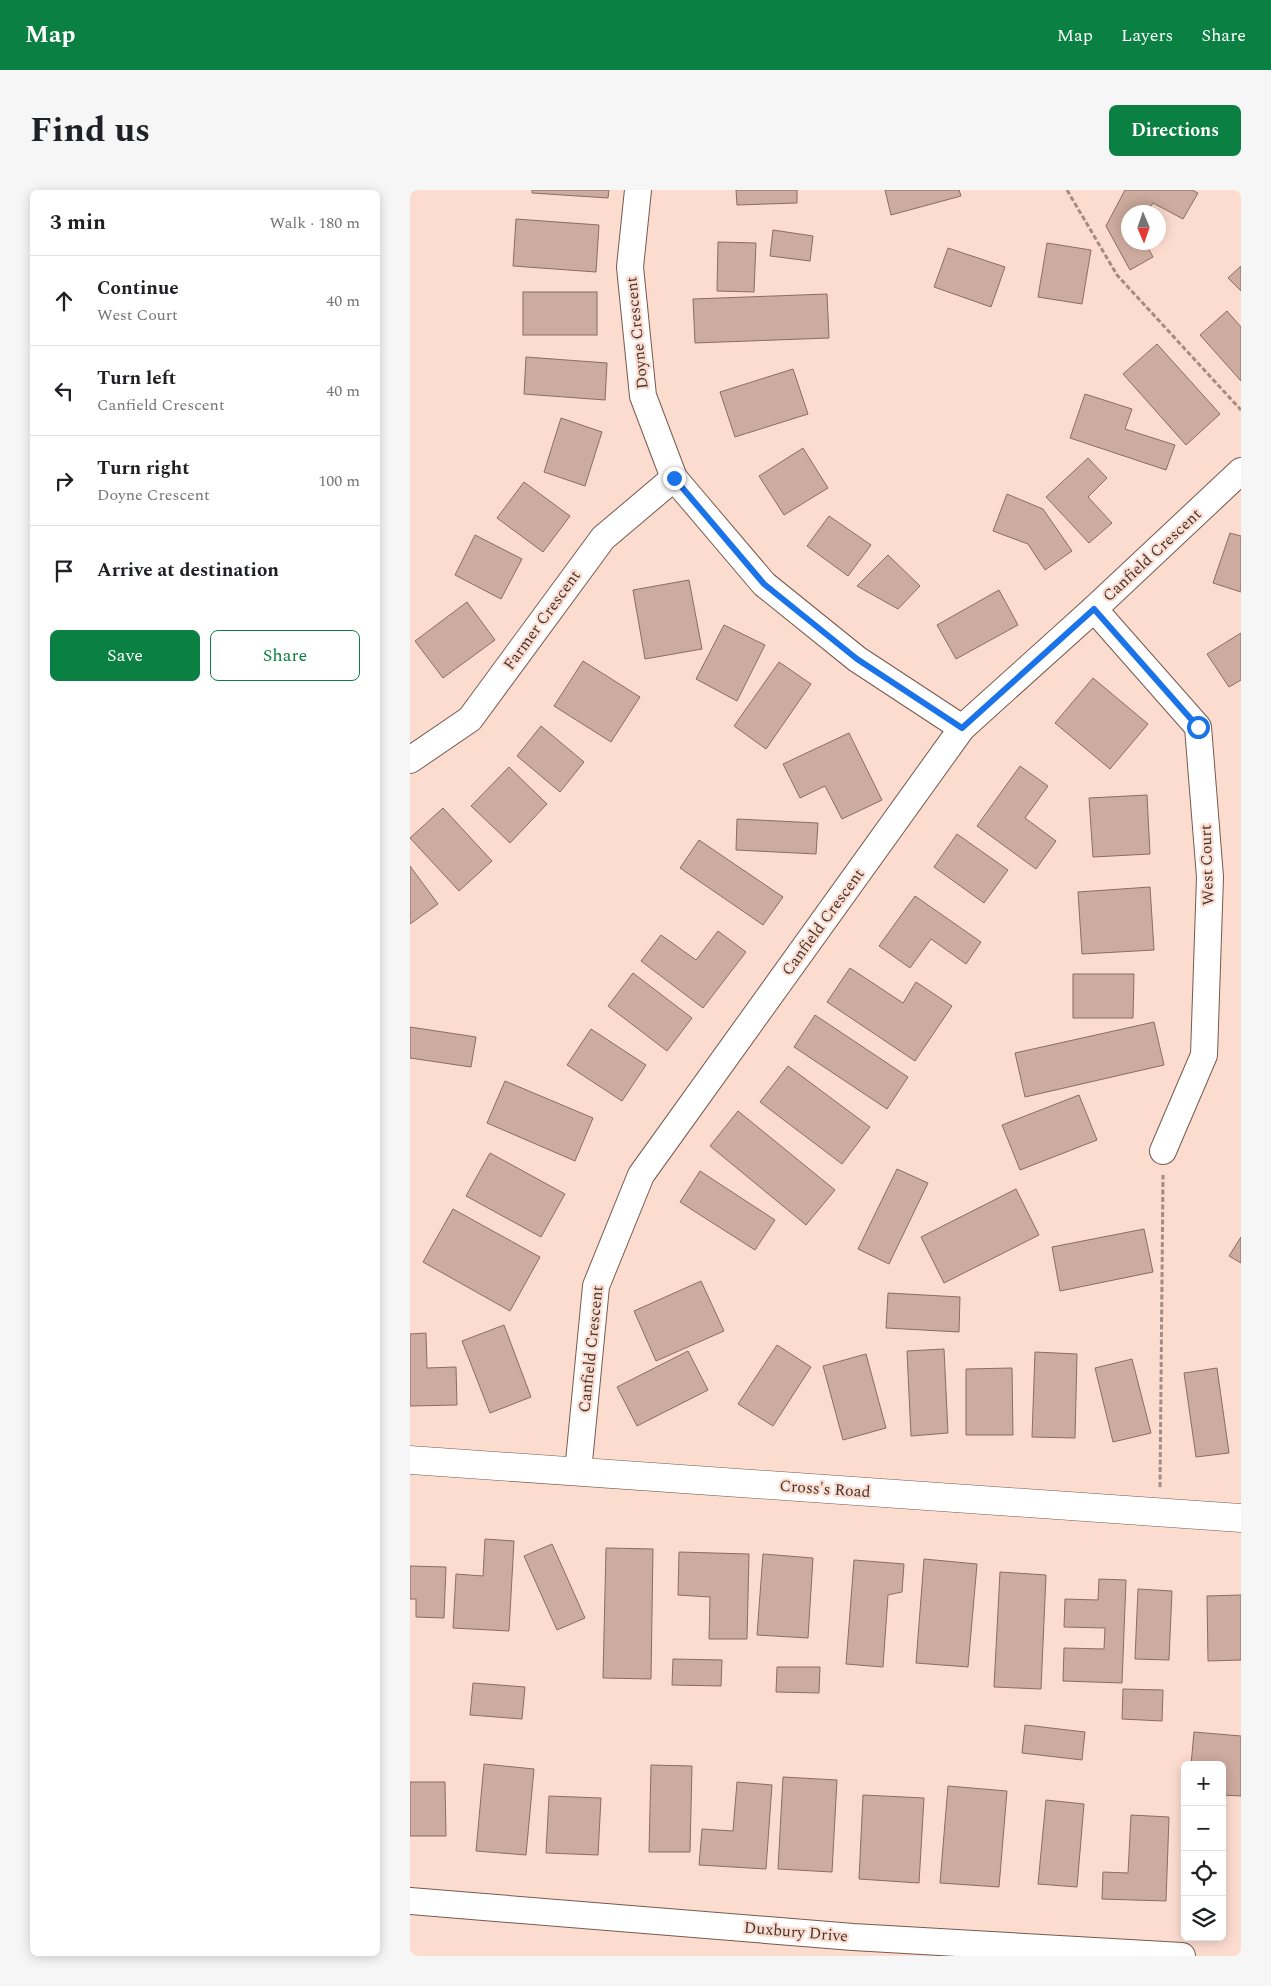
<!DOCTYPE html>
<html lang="en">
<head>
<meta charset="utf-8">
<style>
  :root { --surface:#fff; --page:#f6f6f6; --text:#202124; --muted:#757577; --line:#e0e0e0; --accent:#0b8043 }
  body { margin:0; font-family:Spectral,serif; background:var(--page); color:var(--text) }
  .controls { position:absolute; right:15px; bottom:15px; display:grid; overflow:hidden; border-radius:8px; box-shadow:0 2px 12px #0003 }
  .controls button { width:45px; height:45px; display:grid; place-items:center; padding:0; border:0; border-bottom:1px solid var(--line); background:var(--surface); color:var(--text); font:25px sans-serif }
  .compass { position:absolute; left:711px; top:15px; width:45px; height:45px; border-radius:50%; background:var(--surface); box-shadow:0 2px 12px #0003; rotate:178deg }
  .stop { position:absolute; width:15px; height:15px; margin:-11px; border:4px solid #1a73e8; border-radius:50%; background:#fff }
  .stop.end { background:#1a73e8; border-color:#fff; box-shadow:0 1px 5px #0008 }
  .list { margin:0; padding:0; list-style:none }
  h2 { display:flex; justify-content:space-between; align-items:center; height:65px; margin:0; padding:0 20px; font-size:21px }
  h2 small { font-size:16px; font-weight:400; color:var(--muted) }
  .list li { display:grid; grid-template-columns:32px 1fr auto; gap:15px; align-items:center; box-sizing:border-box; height:90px; padding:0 20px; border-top:1px solid var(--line) }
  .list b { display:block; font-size:19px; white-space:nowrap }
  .list p { margin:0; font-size:16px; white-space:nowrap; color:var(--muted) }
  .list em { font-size:16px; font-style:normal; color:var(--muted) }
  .actions { display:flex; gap:10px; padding:15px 20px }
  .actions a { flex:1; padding:11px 0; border:1px solid var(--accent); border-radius:8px; text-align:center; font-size:18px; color:var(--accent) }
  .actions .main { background:var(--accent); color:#fff }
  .icon { flex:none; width:28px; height:28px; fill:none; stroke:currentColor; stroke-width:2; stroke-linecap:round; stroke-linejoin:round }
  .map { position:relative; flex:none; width:831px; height:1766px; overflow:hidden; border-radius:8px }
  header { display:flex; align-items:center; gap:30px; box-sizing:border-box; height:70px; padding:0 25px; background:var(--accent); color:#fff }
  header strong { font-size:24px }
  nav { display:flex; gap:28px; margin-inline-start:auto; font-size:18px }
  .intro { display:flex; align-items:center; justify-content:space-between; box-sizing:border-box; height:120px; padding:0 30px }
  h1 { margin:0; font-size:35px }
  .button { padding:12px 22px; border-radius:8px; background:var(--accent); color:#fff; font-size:18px; font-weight:700 }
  main { display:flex; gap:30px; padding:0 30px }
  aside { flex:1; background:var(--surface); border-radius:8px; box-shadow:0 2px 12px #0003 }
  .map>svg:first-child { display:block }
</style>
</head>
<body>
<header>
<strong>Map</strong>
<nav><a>Map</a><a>Layers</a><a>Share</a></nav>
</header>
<div class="intro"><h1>Find us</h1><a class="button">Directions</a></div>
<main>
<aside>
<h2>3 min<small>Walk · 180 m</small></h2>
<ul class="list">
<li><svg class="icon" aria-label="ahead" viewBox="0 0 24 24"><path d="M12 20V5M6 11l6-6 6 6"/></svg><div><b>Continue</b><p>West Court</p></div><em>40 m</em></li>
<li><svg class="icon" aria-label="left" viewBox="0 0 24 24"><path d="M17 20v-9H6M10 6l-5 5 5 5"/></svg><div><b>Turn left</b><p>Canfield Crescent</p></div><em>40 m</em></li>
<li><svg class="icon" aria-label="right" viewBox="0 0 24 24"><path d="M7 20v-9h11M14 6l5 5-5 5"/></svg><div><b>Turn right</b><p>Doyne Crescent</p></div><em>100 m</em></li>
<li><svg class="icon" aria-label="arrive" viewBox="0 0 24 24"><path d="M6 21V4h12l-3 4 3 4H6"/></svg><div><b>Arrive at destination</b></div></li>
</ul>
<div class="actions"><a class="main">Save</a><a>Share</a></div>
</aside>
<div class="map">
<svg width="831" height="1766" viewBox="0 0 831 1766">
  <rect width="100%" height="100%" fill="#fddcd0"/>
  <g fill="#cdab9e" stroke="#8a6d62">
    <path d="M122 0H199L198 8 122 3Z"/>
    <path d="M326 0H387V13L327 15Z"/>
    <path d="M475 0H549L551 6 481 25Z"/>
    <path d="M715 0H782L788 3 773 29 743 13 737 22H718V52H735L743 67 720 80 696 36Z"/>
    <path d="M106 29 189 35 186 82 103 76Z"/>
    <path d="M363 40 403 46 400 71 360 66Z"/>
    <path d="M308 52 346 53 344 102 307 101Z"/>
    <path d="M637 53 681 60 672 114 628 107Z"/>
    <path d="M538 58 595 77 581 117 524 97Z"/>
    <path d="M831 76V101L818 88Z"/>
    <rect x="113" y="102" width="74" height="43"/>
    <path d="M417 104 419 148 285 153 283 109Z"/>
    <path d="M817 121 831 137V191L790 145Z"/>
    <path d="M747 154 810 224 776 255 713 184Z"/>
    <path d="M116 167 197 173 195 210 114 204Z"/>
    <path d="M383 179 398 224 325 247 310 202Z"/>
    <path d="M675 204 722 219 715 239 765 255 756 280 660 248Z"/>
    <path d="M151 228 192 242 175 296 134 282Z"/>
    <path d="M393 258 418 298 374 325 349 286Z"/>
    <path d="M678 268 697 288 678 307 702 333 679 353 636 307Z"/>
    <path d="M114 292 160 326 133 362 87 328Z"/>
    <path d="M597 304 633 319 662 361 635 380 618 354 583 341Z"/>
    <path d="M419 326 461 355 438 386 397 356Z"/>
    <path d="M820 343 831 346V402L803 393Z"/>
    <path d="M65 345 112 369 91 409 45 385Z"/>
    <path d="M478 365 510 396 488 419 447 396Z"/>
    <path d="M279 390 292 459 235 469 223 400Z"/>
    <path d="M589 400 608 435 546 469 527 435Z"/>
    <path d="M57 412 85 450 33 488 5 451Z"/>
    <path d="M314 435 355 455 327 511 286 489Z"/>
    <path d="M831 443V490L819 497 797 464Z"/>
    <path d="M173 471 230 507 201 552 144 516Z"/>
    <path d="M369 472 401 494 356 559 324 536Z"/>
    <path d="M683 488 738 534 700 579 645 533Z"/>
    <path d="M131 536 174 572 150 602 107 566Z"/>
    <path d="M439 543 472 610 432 629 415 596 390 608 373 574Z"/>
    <path d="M610 576 638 596 615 628 646 651 626 679 567 636Z"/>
    <path d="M99 577 137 614 100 653 61 616Z"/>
    <path d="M737 605 740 664 683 667 679 608Z"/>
    <path d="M33 618 82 671 49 701 0 648Z"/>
    <path d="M327 629 408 633 406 664 326 660Z"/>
    <path d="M547 644 598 680 574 713 524 677Z"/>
    <path d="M289 650 373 707 353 735 270 678Z"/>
    <path d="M0 676 28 714 0 734Z"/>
    <path d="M740 697 744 760 672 764 668 702Z"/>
    <path d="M505 706 571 752 556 774 521 749 500 778 469 756Z"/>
    <path d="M308 741 336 762 293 818 231 771 251 745 286 770Z"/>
    <path d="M440 778 493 813 506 792 542 816 505 871 417 812Z"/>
    <path d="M223 783 282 828 257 861 198 816Z"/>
    <path d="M663 784H724L723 828H663Z"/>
    <path d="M405 825 498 887 477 919 384 857Z"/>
    <path d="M744 832 754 875 615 907 605 863Z"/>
    <path d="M0 837 66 847 61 877 0 868Z"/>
    <path d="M181 839 236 875 212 911 157 875Z"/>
    <path d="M378 876 460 937 432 974 350 912Z"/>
    <path d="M95 891 183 928 165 971 77 933Z"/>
    <path d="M669 905 687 950 610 980 592 935Z"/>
    <path d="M328 921 425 1000 396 1035 300 956Z"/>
    <path d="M80 963 155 1004 131 1047 56 1006Z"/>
    <path d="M487 979 518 993 479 1074 448 1059Z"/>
    <path d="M290 981 365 1030 345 1060 270 1012Z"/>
    <path d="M606 999 629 1045 534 1093 511 1047Z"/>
    <path d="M43 1019 130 1067 100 1121 13 1072Z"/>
    <path d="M734 1039 743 1082 650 1101 642 1057Z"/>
    <path d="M831 1047V1073L819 1066Z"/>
    <path d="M291 1091 314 1141 246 1171 224 1121Z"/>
    <path d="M478 1103 550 1107 549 1142 476 1138Z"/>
    <path d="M94 1135 121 1207 80 1223 52 1151Z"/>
    <path d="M16 1143 17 1178 46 1177 47 1215 0 1216V1144Z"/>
    <path d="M367 1155 401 1177 363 1236 328 1214Z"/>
    <path d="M534 1159 538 1243 501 1246 497 1161Z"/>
    <path d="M278 1161 298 1200 227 1236 207 1197Z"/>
    <path d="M625 1162 667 1164 665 1248 622 1247Z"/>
    <path d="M456 1164 476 1238 433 1250 413 1176Z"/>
    <path d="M722 1169 741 1243 703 1252 685 1178Z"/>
    <path d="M602 1178 603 1245H556V1179Z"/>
    <path d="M807 1178 819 1263 786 1267 774 1183Z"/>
    <path d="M75 1349 104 1351 99 1441 43 1438 46 1384 73 1386Z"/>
    <path d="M142 1354 175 1428 147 1440 114 1366Z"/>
    <path d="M196 1358 243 1359 241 1489 193 1488Z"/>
    <path d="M269 1362 339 1364 337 1449H299L300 1407 268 1405Z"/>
    <path d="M353 1364 403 1368 398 1448 347 1445Z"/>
    <path d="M514 1369 567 1374 558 1477 506 1473Z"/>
    <path d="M444 1370 494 1374 492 1402 478 1405 473 1477 436 1474Z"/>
    <path d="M0 1376 36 1377 34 1428 6 1427V1409H0Z"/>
    <path d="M590 1382 636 1385 631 1499 584 1497Z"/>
    <path d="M689 1389 716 1390 712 1493 653 1491 654 1458 694 1459 695 1438 654 1437 655 1409 688 1410Z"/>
    <path d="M728 1399 762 1401 759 1470 725 1469Z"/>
    <path d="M831 1405V1470L798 1471 797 1406Z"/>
    <path d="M263 1469 312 1470 311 1496 262 1495Z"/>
    <path d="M367 1477H410L409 1503 366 1502Z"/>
    <path d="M63 1493 115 1497 112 1529 60 1525Z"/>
    <path d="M713 1499 753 1500 752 1531 712 1529Z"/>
    <path d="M615 1535 675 1542 672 1570 612 1563Z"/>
    <path d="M784 1542 831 1546V1606L812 1605V1575H781Z"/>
    <path d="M74 1574 124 1579 116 1665 66 1661Z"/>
    <path d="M241 1575 282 1576 280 1662H239Z"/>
    <path d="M373 1587 427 1590 422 1682 368 1679Z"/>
    <path d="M0 1592H35L36 1646H0Z"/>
    <path d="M327 1592 362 1595 356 1679 289 1675 292 1639 323 1641Z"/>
    <path d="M538 1596 597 1601 589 1697 530 1693Z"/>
    <path d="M453 1605 514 1608 509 1693 449 1689Z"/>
    <path d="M139 1606 191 1608 188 1665 136 1663Z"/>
    <path d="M636 1610 674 1614 667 1697 628 1694Z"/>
    <path d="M721 1625 759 1627 756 1711 692 1709 693 1682 718 1683Z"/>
  </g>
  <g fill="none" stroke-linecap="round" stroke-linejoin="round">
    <g stroke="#765a4f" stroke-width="28">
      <g id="minor">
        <path d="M228 0 220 77 233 206 264 288 354 394 447 469 552 538"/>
        <path d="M684 419 788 537 800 687 794 865 753 961"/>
        <path d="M0 570 60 529 193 348 264 288"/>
        <path d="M168 1282 186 1096 231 985 552 538 684 419 831 281"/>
        <path d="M0 1711 443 1747 772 1766"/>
      </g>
    </g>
    <g stroke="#765a4f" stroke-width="29">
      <path id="tertiary" d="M0 1270 831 1328"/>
    </g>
    <g stroke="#a48c84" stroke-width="3" stroke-dasharray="5 2.5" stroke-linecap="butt">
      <path d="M657 0 707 85 831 220"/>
      <path d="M750 1297 753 985"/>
    </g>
    <use href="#minor" stroke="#fff" stroke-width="26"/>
    <use href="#tertiary" stroke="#fff" stroke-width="28"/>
  </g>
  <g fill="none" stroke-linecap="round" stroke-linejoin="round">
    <path stroke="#1a73e8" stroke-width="6" d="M264 288 354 394 447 469 552 538 684 419 788 537"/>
  </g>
  <g text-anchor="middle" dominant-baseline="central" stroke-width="4.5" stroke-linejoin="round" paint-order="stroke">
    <g font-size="16" fill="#423530" stroke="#fddcd0">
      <text transform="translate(227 143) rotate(-96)">Doyne Crescent</text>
      <text transform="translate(742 365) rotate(-43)">Canfield Crescent</text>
      <text transform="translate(132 430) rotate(-54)">Farmer Crescent</text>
      <text transform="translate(797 675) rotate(-92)">West Court</text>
      <text transform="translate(413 732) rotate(-54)">Canfield Crescent</text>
      <text transform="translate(181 1159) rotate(-84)">Canfield Crescent</text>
      <text transform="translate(415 1299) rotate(4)">Cross's Road</text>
      <text transform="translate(386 1742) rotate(5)">Duxbury Drive</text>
    </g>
  </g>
</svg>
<div class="controls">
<button>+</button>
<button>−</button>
<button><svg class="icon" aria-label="locate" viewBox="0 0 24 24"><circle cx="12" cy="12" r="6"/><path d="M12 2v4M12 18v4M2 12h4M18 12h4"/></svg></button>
<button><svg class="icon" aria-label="layers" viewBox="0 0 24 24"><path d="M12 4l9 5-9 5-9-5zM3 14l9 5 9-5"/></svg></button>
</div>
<svg class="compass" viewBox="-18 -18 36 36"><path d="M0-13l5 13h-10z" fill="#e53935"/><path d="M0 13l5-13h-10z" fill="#757577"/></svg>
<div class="stop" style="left:788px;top:537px"></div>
<div class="stop end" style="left:264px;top:288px"></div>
</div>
</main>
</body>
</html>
